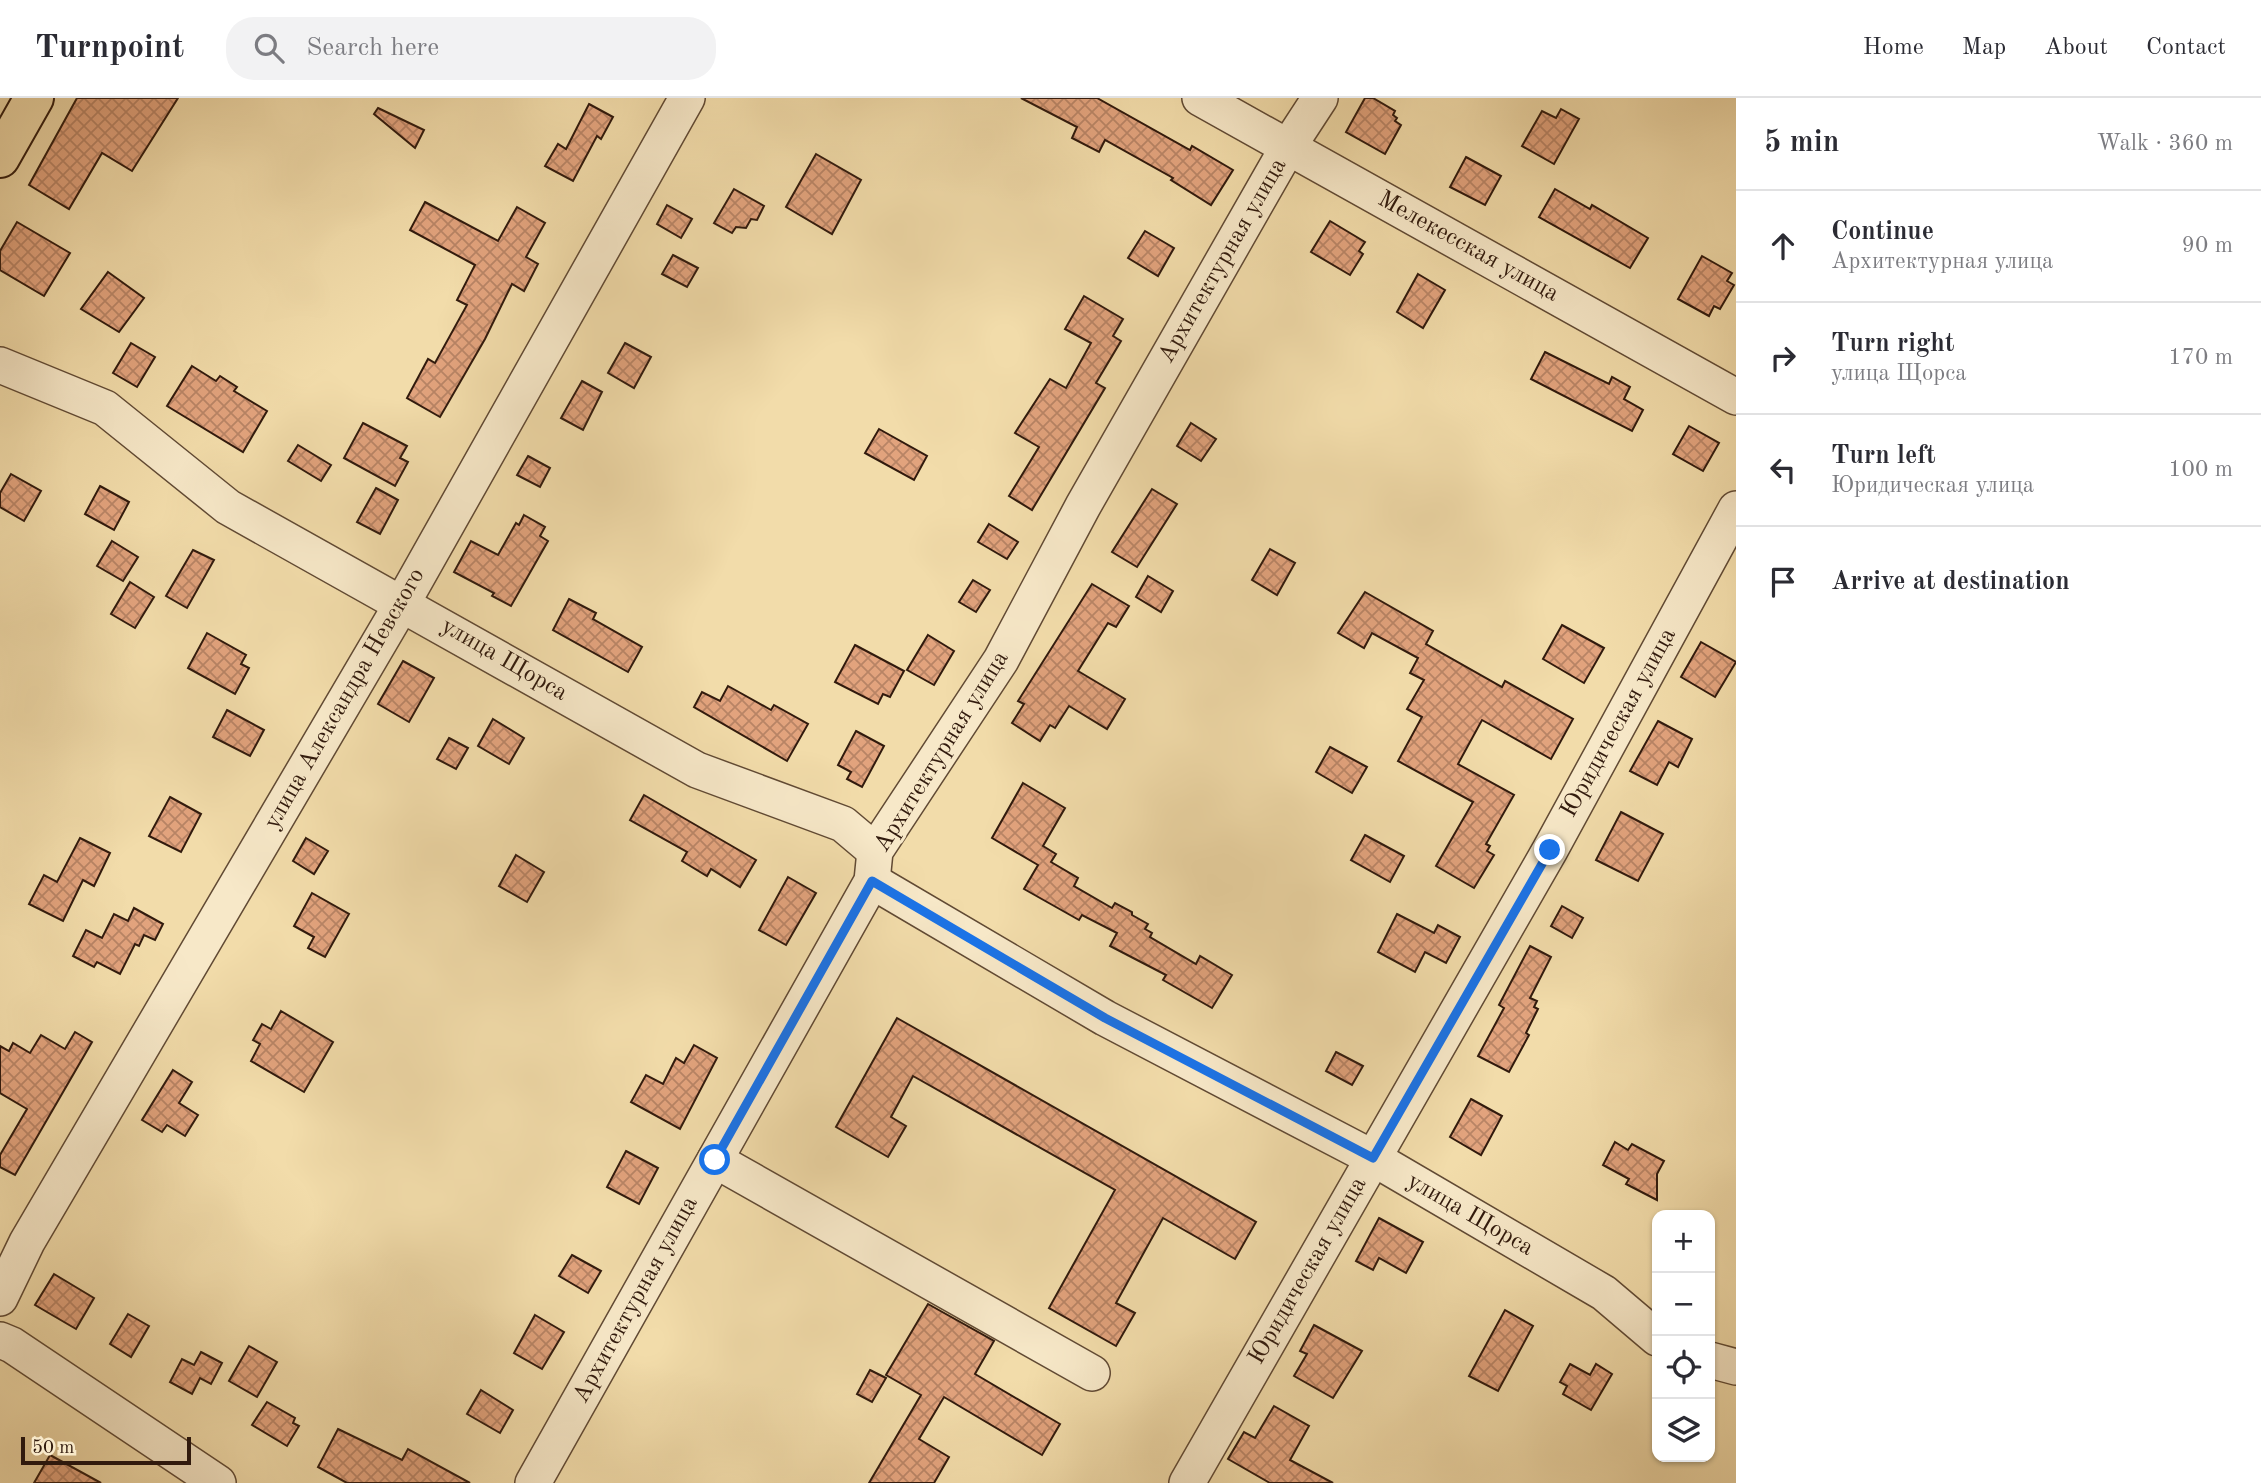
<!DOCTYPE html>
<html lang="en">
<head>
<meta charset="utf-8">
<style>
  :root { --surface:#fff; --page:#f2f2f3; --text:#2b2b33; --muted:#7c7c81; --line:#e1e1e2 }
  body { margin:0; font-family:"Old Standard TT",serif; background:var(--page); color:var(--text) }
  .controls { position:absolute; right:21px; bottom:21px; display:grid; overflow:hidden; border-radius:14px; box-shadow:0 2px 5px #0004 }
  .controls button { width:63px; height:63px; display:grid; place-items:center; padding:0; border:0; border-bottom:2px solid var(--line); background:var(--surface); color:var(--text); font:35px sans-serif }
  .scale { position:absolute; left:21px; bottom:18px; width:170px; box-sizing:border-box; padding-left:7px; border:4px solid #311a0d; border-top:0; font-size:19px; line-height:24px; white-space:nowrap; color:#311a0d; -webkit-text-stroke:5px #f7e8c8; paint-order:stroke }
  .stop { position:absolute; width:21px; height:21px; margin:-16px; border:5px solid #1a73e8; border-radius:50%; background:#fff }
  .stop.end { background:#1a73e8; border-color:#fff; box-shadow:0 2px 7px #0008 }
  .list { margin:0; padding:0; list-style:none }
  h2 { display:flex; justify-content:space-between; align-items:center; height:91px; margin:0; padding:0 28px; font-size:30px }
  h2 small { font-size:23px; font-weight:400; color:var(--muted) }
  .list li { display:grid; grid-template-columns:46px 1fr auto; gap:21px; align-items:center; box-sizing:border-box; height:112px; padding:0 28px; border-top:2px solid var(--line) }
  .list b { display:block; font-size:26px; white-space:nowrap }
  .list p { margin:0; font-size:23px; white-space:nowrap; color:var(--muted) }
  .list em { font-size:23px; font-style:normal; color:var(--muted) }
  .icon { flex:none; width:38px; height:38px; fill:none; stroke:currentColor; stroke-width:2; stroke-linecap:round; stroke-linejoin:round }
  .map { position:relative; flex:none; width:1736px; height:1385px; overflow:hidden }
  header { display:flex; align-items:center; gap:42px; box-sizing:border-box; height:98px; padding:0 35px; background:var(--surface); border-bottom:2px solid var(--line) }
  header strong { font-size:33px }
  nav { display:flex; gap:38px; margin-inline-start:auto; font-size:24px }
  .search { width:490px; height:63px; background:var(--page); display:flex; align-items:center; gap:18px; box-sizing:border-box; padding:0 24px; border-radius:28px; color:var(--muted); font-size:26px }
  main { display:flex }
  aside { flex:1; background:var(--surface) }
  .map>svg:first-child { display:block }
</style>
</head>
<body>
<header>
<strong>Turnpoint</strong>
<div class="search"><svg class="icon" aria-label="search" viewBox="0 0 24 24"><circle cx="10" cy="10" r="6"/><path d="M15 15l6 6"/></svg>Search here</div>
<nav><a>Home</a><a>Map</a><a>About</a><a>Contact</a></nav>
</header>
<main>
<div class="map">
<svg width="1736" height="1385" viewBox="0 0 1736 1385">
  <defs>
    <pattern id="building-cross-hatch" width="8" height="8" patternUnits="userSpaceOnUse" patternTransform="scale(1.75)"><rect width="8" height="8" fill="#e2a37d"/><path d="M0 0l8 8M0 8l8-8" fill="none" stroke="#b88465"/></pattern>
  </defs>
  <rect width="100%" height="100%" fill="#f2dcaa"/>
  <filter id="stains"><feTurbulence type="fractalNoise" baseFrequency=".00286" numOctaves="4"/><feColorMatrix values="0 0 0 0 .2 0 0 0 0 .09 0 0 0 0 .02 0 0 0 .5 -.17"/></filter>
  <radialGradient id="worn" r=".72"><stop offset=".6" stop-color="#630" stop-opacity="0"/><stop offset="1" stop-color="#630" stop-opacity=".3"/></radialGradient>
  <g fill="url(#building-cross-hatch)" stroke="#311a0d" stroke-width="2">
    <path d="M77 0H178L132 73 102 55 69 111 29 87Z"/>
    <path d="M1021 0H1097L1190 52 1192 48 1233 72 1211 107 1171 82 1173 80 1105 42 1099 54 1072 40 1077 29Z"/>
    <path d="M1365 0H1373L1395 13 1393 17 1397 20 1395 23 1401 27 1385 56 1346 34Z"/>
    <path d="M589 6 613 19 601 41 597 38 573 83 545 68 558 46 566 51Z"/>
    <path d="M378 10 424 32 415 50 374 16Z"/>
    <path d="M1561 11 1579 21 1554 66 1522 48 1542 13 1556 20Z"/>
    <path d="M816 56 861 82 832 136 786 109Z"/>
    <path d="M1466 59 1501 78 1485 107 1450 89Z"/>
    <path d="M734 91 764 108 757 122 751 121 746 130 736 129 732 135 714 125Z"/>
    <path d="M1555 91 1590 111 1592 107 1648 140 1630 170 1539 119Z"/>
    <path d="M425 104 498 143 517 109 545 125 526 159 538 166 524 193 512 186 485 241 440 319 407 300 428 261 435 265 467 207 457 202 475 167 410 132Z"/>
    <path d="M667 107 692 121 681 140 657 126Z"/>
    <path d="M1330 123 1365 144 1359 153 1363 156 1350 177 1311 154Z"/>
    <path d="M17 124 70 155 44 198 0 172V153Z"/>
    <path d="M1145 133 1174 150 1158 178 1128 160Z"/>
    <path d="M673 157 698 170 687 189 662 176Z"/>
    <path d="M1702 158 1732 175 1727 183 1734 187 1720 211 1714 208 1709 218 1678 201Z"/>
    <path d="M108 174 144 200 119 234 81 211Z"/>
    <path d="M1418 176 1445 192 1423 230 1397 214Z"/>
    <path d="M1084 198 1123 221 1113 238 1121 243 1096 285 1105 290 1032 412 1009 398 1039 349 1015 335 1050 281 1066 290 1091 245 1065 231Z"/>
    <path d="M131 245 155 259 137 289 113 275Z"/>
    <path d="M625 245 651 259 634 290 608 275Z"/>
    <path d="M1545 254 1609 286 1612 279 1630 289 1624 301 1643 312 1632 333 1531 281Z"/>
    <path d="M192 268 216 283 220 278 237 289 234 293 267 313 243 354 167 308Z"/>
    <path d="M582 283 602 294 583 332 561 320Z"/>
    <path d="M363 325 407 348 400 360 408 364 395 388 344 360Z"/>
    <path d="M1191 325 1216 341 1201 363 1177 348Z"/>
    <path d="M1689 328 1719 345 1703 373 1673 356Z"/>
    <path d="M879 331 927 358 914 382 865 355Z"/>
    <path d="M298 347 331 367 321 383 288 363Z"/>
    <path d="M528 358 550 370 540 389 517 377Z"/>
    <path d="M11 376 41 393 24 423 0 409V395Z"/>
    <path d="M100 388 129 404 114 432 85 416Z"/>
    <path d="M376 390 398 402 380 436 357 424Z"/>
    <path d="M1152 391 1177 406 1137 469 1112 454Z"/>
    <path d="M524 417 545 429 540 438 548 443 511 508 492 498 494 495 454 474 471 443 498 457 516 425 519 427Z"/>
    <path d="M989 426 1018 444 1007 461 978 444Z"/>
    <path d="M112 443 138 459 123 483 97 468Z"/>
    <path d="M1270 451 1295 465 1277 497 1252 482Z"/>
    <path d="M193 452 214 462 187 510 166 498Z"/>
    <path d="M1148 478 1173 493 1161 514 1136 499Z"/>
    <path d="M973 482 990 492 976 514 959 504Z"/>
    <path d="M130 484 154 499 135 530 111 516Z"/>
    <path d="M1092 486 1129 508 1116 529 1108 525 1078 573 1125 601 1107 631 1069 608 1055 630 1050 627 1040 643 1012 625 1024 606 1018 603Z"/>
    <path d="M1365 494 1433 533 1426 546 1502 589 1505 583 1573 621 1551 661 1482 622 1458 666 1514 697 1486 746 1490 748 1487 753 1494 757 1474 790 1436 768 1473 704 1398 663 1422 619 1407 611 1424 582 1410 575 1418 560 1372 535 1364 550 1338 535Z"/>
    <path d="M569 501 596 515 593 521 642 549 628 574 553 532Z"/>
    <path d="M1562 527 1604 550 1584 585 1543 561Z"/>
    <path d="M207 535 246 557 241 566 249 570 235 596 188 570Z"/>
    <path d="M928 537 954 553 934 587 907 572Z"/>
    <path d="M1701 544 1736 564 1715 599 1681 579Z"/>
    <path d="M855 547 904 573 890 599 883 596 878 606 835 584Z"/>
    <path d="M403 563 434 580 409 624 378 606Z"/>
    <path d="M728 588 771 612 774 607 808 626 787 663 694 609 702 594 720 603Z"/>
    <path d="M227 612 264 632 250 658 213 639Z"/>
    <path d="M493 621 524 640 509 666 478 648Z"/>
    <path d="M1658 623 1692 641 1678 669 1669 664 1657 687 1630 673Z"/>
    <path d="M856 633 884 648 862 689 847 681 851 674 838 667Z"/>
    <path d="M449 640 468 650 456 671 437 661Z"/>
    <path d="M1330 649 1367 669 1352 695 1316 674Z"/>
    <path d="M1023 685 1065 710 1043 748 1056 756 1051 764 1078 780 1074 788 1112 810 1115 805 1132 814V817L1148 826 1145 831 1152 835 1150 839 1196 866 1200 858 1232 877 1212 910 1163 882 1166 877 1110 848 1117 835 1082 817 1079 822 1024 791 1038 767 992 740Z"/>
    <path d="M644 697 756 762 740 789 711 771 707 778 682 763 687 754 630 722Z"/>
    <path d="M170 699 201 716 181 754 149 738Z"/>
    <path d="M1621 714 1663 736 1638 783 1596 762Z"/>
    <path d="M1365 737 1404 758 1390 784 1351 762Z"/>
    <path d="M80 740 110 755 94 788 83 782 63 823 29 806 44 777 57 784Z"/>
    <path d="M306 740 328 753 314 776 293 763Z"/>
    <path d="M516 757 544 774 527 804 499 788Z"/>
    <path d="M788 779 816 795 786 847 759 832Z"/>
    <path d="M312 795 349 816 325 859 308 850 314 839 294 828Z"/>
    <path d="M1562 808 1583 820 1572 840 1551 828Z"/>
    <path d="M134 810 163 826 155 842 144 837 139 848 135 846 120 876 97 864 94 869 73 858 86 832 102 840 114 816 128 823Z"/>
    <path d="M1397 816 1434 835 1438 827 1460 839 1446 865 1425 854 1415 874 1378 854Z"/>
    <path d="M1530 848 1551 859 1530 900 1537 903 1534 909 1538 911 1526 935 1529 937 1509 974 1478 958 1504 910 1499 907Z"/>
    <path d="M281 913 333 944 304 994 251 963 260 946 253 942 262 926 271 931Z"/>
    <path d="M897 920 1256 1124 1235 1161 1163 1120 1116 1205 1135 1215 1116 1248 1049 1210 1115 1092 913 978 891 1019 906 1028 888 1059 836 1029Z"/>
    <path d="M75 934 92 944 15 1077 0 1069V1057L27 1011 0 995V948L9 953 13 945 30 955 41 937 65 951Z"/>
    <path d="M694 947 717 960 680 1031 631 1004 646 977 663 986 676 960 684 965Z"/>
    <path d="M1336 954 1363 968 1352 987 1326 973Z"/>
    <path d="M173 972 192 984 179 1005 198 1017 185 1038 167 1027 162 1034 142 1022Z"/>
    <path d="M1471 1001 1502 1018 1481 1057 1450 1039Z"/>
    <path d="M1615 1044 1628 1052 1632 1046 1664 1063 1657 1076V1102L1626 1086 1629 1081 1603 1067Z"/>
    <path d="M626 1053 658 1070 639 1106 607 1089Z"/>
    <path d="M1379 1120 1423 1144 1406 1175 1379 1160 1373 1172 1356 1163Z"/>
    <path d="M572 1157 601 1173 588 1195 559 1178Z"/>
    <path d="M54 1176 94 1200 76 1231 35 1207Z"/>
    <path d="M928 1206 994 1243 975 1276 1060 1326 1042 1357 944 1299 919 1341 949 1359 934 1385H869L921 1297 886 1277Z"/>
    <path d="M1505 1212 1533 1228 1498 1293 1469 1278Z"/>
    <path d="M128 1216 149 1228 131 1259 110 1246Z"/>
    <path d="M535 1217 564 1234 542 1271 514 1255Z"/>
    <path d="M1314 1227 1362 1253 1333 1300 1294 1278 1307 1256 1300 1253Z"/>
    <path d="M249 1248 277 1264 257 1299 229 1283Z"/>
    <path d="M201 1254 222 1265 211 1286 200 1280 192 1296 170 1284 182 1261 194 1267Z"/>
    <path d="M1570 1266 1590 1277 1596 1266 1612 1276 1591 1312 1563 1296 1567 1288 1560 1284Z"/>
    <path d="M870 1272 886 1280 872 1304 857 1296Z"/>
    <path d="M481 1292 513 1312 500 1335 467 1316Z"/>
    <path d="M267 1304 295 1320 293 1325 299 1328 287 1348 252 1327Z"/>
    <path d="M1274 1308 1309 1328 1290 1362 1333 1385H1270L1228 1361 1244 1334 1255 1340Z"/>
    <path d="M338 1331 402 1362 408 1351 470 1385H347L318 1369Z"/>
    <path d="M50 1357 101 1385H34Z"/>
  </g>
  <g fill="none" stroke-linecap="round" stroke-linejoin="round">
    <g stroke="#614a34" stroke-width="38">
      <g id="minor">
        <path d="M1200 0 1736 299"/>
        <path d="M0 267 105 310 228 409 697 672 843 726 875 753"/>
        <path d="M872 783 1105 920 1373 1060 1604 1195 1657 1240"/>
        <path d="M715 1062 1092 1275"/>
        <path d="M0 1200 27 1144 403 504 687 0"/>
        <path d="M0 1242 12 1247 218 1385"/>
        <path d="M1710 1262 1736 1269"/>
        <path d="M533 1385 872 783 875 753 1001 562 1083 408 1288 49 1320 0"/>
        <path d="M1187 1385 1550 752 1736 411"/>
      </g>
    </g>
    <g stroke="#311a0d" stroke-width="42">
      <path id="major" d="M0 60 34 0"/>
    </g>
    <use href="#minor" stroke="#f7e8c8" stroke-width="35"/>
    <use href="#major" stroke="#f2dcaa" stroke-width="38"/>
  </g>
  <g fill="none" stroke-linecap="round" stroke-linejoin="round">
    <path stroke="#1a73e8" stroke-width="9" d="M715 1062 872 783 1105 920 1373 1060 1550 752"/>
  </g>
  <g text-anchor="middle" dominant-baseline="central" stroke-width="6" stroke-linejoin="round" paint-order="stroke">
    <g font-size="24" fill="#311a0d" stroke="#f7e8c8">
      <text transform="translate(1468 149) rotate(29)">Мелекесская улица</text>
      <text transform="translate(1223 163) rotate(-60)">Архитектурная улица</text>
      <text transform="translate(504 562) rotate(30)">улица Щорса</text>
      <text transform="translate(345 601) rotate(-60)">улица Александра Невского</text>
      <text transform="translate(1619 625) rotate(-61)">Юридическая улица</text>
      <text transform="translate(942 654) rotate(-58)">Архитектурная улица</text>
      <text transform="translate(1470 1117) rotate(30)">улица Щорса</text>
      <text transform="translate(1308 1173) rotate(-60)">Юридическая улица</text>
      <text transform="translate(636 1202) rotate(-61)">Архитектурная улица</text>
    </g>
  </g>
  <rect width="100%" height="100%" filter="url(#stains)"/>
  <rect width="100%" height="100%" fill="url(#worn)"/>
</svg>
<div class="controls">
<button>+</button>
<button>−</button>
<button><svg class="icon" aria-label="locate" viewBox="0 0 24 24"><circle cx="12" cy="12" r="6"/><path d="M12 2v4M12 18v4M2 12h4M18 12h4"/></svg></button>
<button><svg class="icon" aria-label="layers" viewBox="0 0 24 24"><path d="M12 4l9 5-9 5-9-5zM3 14l9 5 9-5"/></svg></button>
</div>
<div class="scale">50 m</div>
<div class="stop" style="left:715px;top:1062px"></div>
<div class="stop end" style="left:1550px;top:752px"></div>
</div>
<aside>
<h2>5 min<small>Walk · 360 m</small></h2>
<ul class="list">
<li><svg class="icon" aria-label="ahead" viewBox="0 0 24 24"><path d="M12 20V5M6 11l6-6 6 6"/></svg><div><b>Continue</b><p>Архитектурная улица</p></div><em>90 m</em></li>
<li><svg class="icon" aria-label="right" viewBox="0 0 24 24"><path d="M7 20v-9h11M14 6l5 5-5 5"/></svg><div><b>Turn right</b><p>улица Щорса</p></div><em>170 m</em></li>
<li><svg class="icon" aria-label="left" viewBox="0 0 24 24"><path d="M17 20v-9H6M10 6l-5 5 5 5"/></svg><div><b>Turn left</b><p>Юридическая улица</p></div><em>100 m</em></li>
<li><svg class="icon" aria-label="arrive" viewBox="0 0 24 24"><path d="M6 21V4h12l-3 4 3 4H6"/></svg><div><b>Arrive at destination</b></div></li>
</ul>
</aside>
</main>
</body>
</html>
